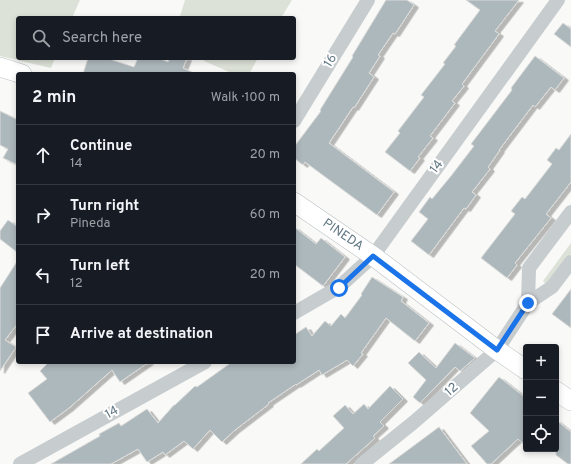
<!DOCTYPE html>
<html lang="en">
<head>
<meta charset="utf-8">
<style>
  :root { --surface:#171b24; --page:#20242c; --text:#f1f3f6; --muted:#9ea1a6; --line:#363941 }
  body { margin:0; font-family:Overpass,sans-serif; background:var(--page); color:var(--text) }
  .controls { position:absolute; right:12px; bottom:12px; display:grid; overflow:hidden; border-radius:4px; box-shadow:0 2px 6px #0003 }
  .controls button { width:36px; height:36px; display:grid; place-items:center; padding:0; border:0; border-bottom:1px solid var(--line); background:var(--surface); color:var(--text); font:20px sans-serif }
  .stop { position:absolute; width:12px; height:12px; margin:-9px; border:3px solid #1a73e8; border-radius:50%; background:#fff }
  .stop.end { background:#1a73e8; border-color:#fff; box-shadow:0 1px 4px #0008 }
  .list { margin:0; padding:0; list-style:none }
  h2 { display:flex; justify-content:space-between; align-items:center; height:52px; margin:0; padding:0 16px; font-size:17px }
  h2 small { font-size:13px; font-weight:400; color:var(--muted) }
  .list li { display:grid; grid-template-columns:26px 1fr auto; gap:12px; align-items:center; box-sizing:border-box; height:60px; padding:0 16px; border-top:1px solid var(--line) }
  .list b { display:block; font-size:15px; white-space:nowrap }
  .list p { margin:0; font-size:13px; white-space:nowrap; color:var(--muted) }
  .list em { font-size:13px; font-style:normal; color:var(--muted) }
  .icon { flex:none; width:22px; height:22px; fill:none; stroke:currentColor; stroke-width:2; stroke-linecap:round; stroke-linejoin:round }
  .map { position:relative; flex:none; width:571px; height:464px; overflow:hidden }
  .search { position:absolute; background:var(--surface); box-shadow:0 2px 6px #0003; left:16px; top:16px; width:280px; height:44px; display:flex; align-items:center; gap:10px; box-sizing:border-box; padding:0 14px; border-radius:4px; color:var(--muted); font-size:15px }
  .panel { position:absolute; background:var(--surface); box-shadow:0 2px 6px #0003; left:16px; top:72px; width:280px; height:292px; border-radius:4px }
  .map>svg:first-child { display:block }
</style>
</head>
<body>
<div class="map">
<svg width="571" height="464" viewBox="0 0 571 464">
  <defs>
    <filter id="shadow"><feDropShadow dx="4.5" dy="2.5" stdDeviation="0" flood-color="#0004"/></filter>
  </defs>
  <rect width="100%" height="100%" fill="#f9f9f7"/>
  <g fill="#dce2d7">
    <path d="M0 0H80L72 18H18V58H55L51 68 0 56Z"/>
    <path d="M185 0H292L281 18H183L180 16Z"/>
    <path d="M205 58H258L249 74H234L204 61Z"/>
    <path d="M571 243V254L548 286 543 281Z"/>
  </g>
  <g fill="#adb8bd" stroke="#dbdbd9" filter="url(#shadow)">
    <path d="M386 0H407L414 5 395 34 393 33 378 55 380 56 369 73 374 77 354 108 353 107 329 143 394 192 377 215 305 162 303 165 294 158V147L321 111 320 110 353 57 352 56Z"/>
    <path d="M466 0H519L495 31 499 34 462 84 464 86 452 101 455 103 430 136 433 138 418 157 420 158 410 171 385 152 400 133 398 131 424 97 421 95 445 64 443 63 456 46 454 45 480 10Z"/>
    <path d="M563 23 571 29V47L554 34Z"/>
    <path d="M535 56 564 78 555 90 551 87 535 107 533 105 499 150H500L488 167 490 169 472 192 476 195 466 209 464 208 429 255 411 241 428 219 419 212 430 197 432 199 451 176 474 146 471 144 512 90 511 88Z"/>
    <path d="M88 58H106L134 67 138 58H158L168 62 170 58H187L183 68 196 74H83Z"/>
    <path d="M0 111 18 120V165L3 158 8 149 0 145Z"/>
    <path d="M571 134V182L546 214 551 218 515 263 517 265 507 278 481 258 515 214 511 211 522 197 525 199 552 164 547 160 556 148 559 150Z"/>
    <path d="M8 220 18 227V253L0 239V231Z"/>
    <path d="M294 227 316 244 321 238 345 257 323 286 294 264Z"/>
    <path d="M18 260V323L5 340 16 347 0 371V288Z"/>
    <path d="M372 277 403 297 401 301 429 323 415 341 386 318 361 353 363 354 353 366 347 360 322 375 319 370 296 385V384L268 403 269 404 235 430 222 442 210 430 193 449 184 441 165 455 163 452 147 462 138 449 111 464H51L100 436 99 434 119 423 121 426 147 409 158 423 174 405H175L195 386 197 387 232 362H294V335L306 327 312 336 325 321 331 326 341 314 345 318 362 295 361 294Z"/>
    <path d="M571 289V328L552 314Z"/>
    <path d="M455 343 475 358 460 371 455 367 420 403 413 397 426 380 408 363 419 352 436 368Z"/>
    <path d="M49 362H149L120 382 112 370 69 408 50 422 28 393 47 379 40 371Z"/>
    <path d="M499 377 526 398V446L518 439 491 464H487L471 446 489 431 470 413Z"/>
    <path d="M390 386 403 399 380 422 384 426 373 436 375 438 346 464H301L317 449 319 451 344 428 333 416 345 405 353 414 364 404 368 409Z"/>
    <path d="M556 420 571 432V464H568L556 455Z"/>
    <path d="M439 427 467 464H389Z"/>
  </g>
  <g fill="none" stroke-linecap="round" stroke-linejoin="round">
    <g stroke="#b9c0c4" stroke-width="20">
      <g id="secondary">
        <path d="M0 67 22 74"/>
        <path id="s1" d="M294 202 373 256 497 350 526 370"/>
        <path d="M556 391 571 401"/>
      </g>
    </g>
    <g stroke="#c7cccf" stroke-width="14">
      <path d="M294 121 368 0"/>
      <path d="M528 303 529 268 571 212"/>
      <path d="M294 313 339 287 373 256 558 0"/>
      <path d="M20 464 205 362"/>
      <path d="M362 464 414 422 497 350 528 303 552 287 571 262"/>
    </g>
    <use href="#secondary" stroke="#fff" stroke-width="19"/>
  </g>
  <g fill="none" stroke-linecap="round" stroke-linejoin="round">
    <path stroke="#1a73e8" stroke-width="5" d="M339 288 373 256 497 350 528 303"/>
  </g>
  <g text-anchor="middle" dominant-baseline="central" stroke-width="4" stroke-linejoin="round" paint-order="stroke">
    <g font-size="13" fill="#627885" stroke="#fff">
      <text transform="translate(331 61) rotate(-59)">16</text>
      <text transform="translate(437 167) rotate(-54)">14</text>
      <text stroke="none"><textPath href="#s1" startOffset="59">PINEDA</textPath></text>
      <text transform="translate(452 390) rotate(-41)">12</text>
      <text transform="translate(112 413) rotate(-29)">14</text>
    </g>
  </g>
</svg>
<div class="controls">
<button>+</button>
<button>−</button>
<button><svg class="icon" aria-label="locate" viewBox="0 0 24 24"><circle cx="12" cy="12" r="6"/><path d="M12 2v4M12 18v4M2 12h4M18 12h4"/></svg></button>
</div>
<div class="stop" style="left:339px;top:288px"></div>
<div class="stop end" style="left:528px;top:303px"></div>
<div class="search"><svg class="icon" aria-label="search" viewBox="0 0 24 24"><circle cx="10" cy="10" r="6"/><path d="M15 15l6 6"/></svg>Search here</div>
<section class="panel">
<h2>2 min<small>Walk · 100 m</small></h2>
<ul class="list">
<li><svg class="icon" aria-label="ahead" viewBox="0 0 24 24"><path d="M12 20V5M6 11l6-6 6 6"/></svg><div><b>Continue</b><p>14</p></div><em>20 m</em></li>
<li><svg class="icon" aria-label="right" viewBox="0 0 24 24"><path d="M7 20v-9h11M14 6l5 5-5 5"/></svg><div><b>Turn right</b><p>Pineda</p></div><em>60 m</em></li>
<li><svg class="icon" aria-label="left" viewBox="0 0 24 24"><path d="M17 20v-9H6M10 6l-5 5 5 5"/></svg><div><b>Turn left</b><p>12</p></div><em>20 m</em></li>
<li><svg class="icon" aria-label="arrive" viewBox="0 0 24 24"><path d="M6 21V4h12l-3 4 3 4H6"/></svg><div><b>Arrive at destination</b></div></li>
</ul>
</section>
</div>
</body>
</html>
